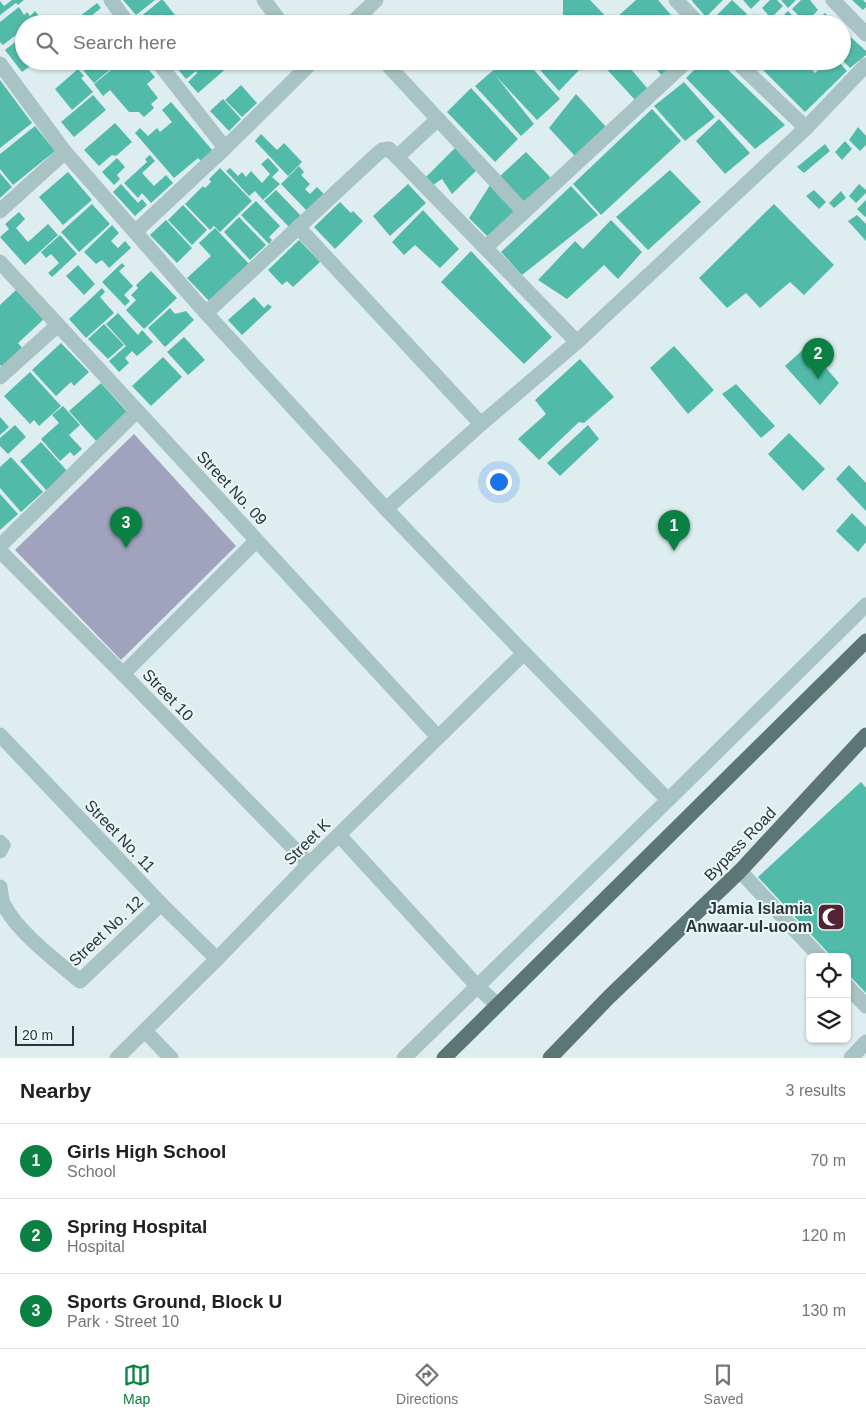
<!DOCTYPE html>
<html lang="en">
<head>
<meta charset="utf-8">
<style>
  :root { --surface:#fff; --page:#f6f6f6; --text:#202124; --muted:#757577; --line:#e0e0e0; --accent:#0b8043 }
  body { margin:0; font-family:Arial,sans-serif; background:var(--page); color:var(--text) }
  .controls { position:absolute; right:15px; bottom:15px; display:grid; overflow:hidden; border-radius:8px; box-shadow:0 1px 4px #0004 }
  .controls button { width:45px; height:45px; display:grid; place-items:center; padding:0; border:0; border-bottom:1px solid var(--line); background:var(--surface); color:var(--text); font:25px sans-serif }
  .scale { position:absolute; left:15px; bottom:12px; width:59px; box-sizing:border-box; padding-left:5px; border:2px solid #2a3635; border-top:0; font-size:14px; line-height:18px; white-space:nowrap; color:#2a3635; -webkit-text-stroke:4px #eaf6f8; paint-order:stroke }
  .you { position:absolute; left:498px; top:481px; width:18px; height:18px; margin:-12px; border:4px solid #fff; border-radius:50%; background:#1a73e8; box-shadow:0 0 0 8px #1a73e833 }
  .badge { display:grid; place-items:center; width:32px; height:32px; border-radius:50%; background:var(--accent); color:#fff; font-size:16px; font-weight:700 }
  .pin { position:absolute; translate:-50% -41px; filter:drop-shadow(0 1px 2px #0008) }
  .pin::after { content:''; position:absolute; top:26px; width:18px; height:15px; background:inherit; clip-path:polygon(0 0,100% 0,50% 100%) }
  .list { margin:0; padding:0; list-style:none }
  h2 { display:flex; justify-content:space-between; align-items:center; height:65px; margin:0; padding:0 20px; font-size:21px }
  h2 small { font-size:16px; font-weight:400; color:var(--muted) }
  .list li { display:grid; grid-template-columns:32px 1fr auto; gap:15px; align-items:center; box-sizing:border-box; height:75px; padding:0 20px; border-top:1px solid var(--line) }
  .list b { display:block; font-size:19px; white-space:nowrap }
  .list p { margin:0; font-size:16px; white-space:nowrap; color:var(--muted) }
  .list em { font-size:16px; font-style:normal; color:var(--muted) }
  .icon { flex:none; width:28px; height:28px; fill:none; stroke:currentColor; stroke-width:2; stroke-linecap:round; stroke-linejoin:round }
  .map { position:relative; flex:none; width:866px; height:1058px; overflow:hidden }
  .search { position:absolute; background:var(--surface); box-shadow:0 1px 4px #0004; left:15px; right:15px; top:15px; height:55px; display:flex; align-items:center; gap:12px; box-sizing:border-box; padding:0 18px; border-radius:28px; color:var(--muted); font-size:19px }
  .sheet { height:290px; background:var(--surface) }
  nav { display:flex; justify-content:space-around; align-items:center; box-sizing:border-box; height:70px; border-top:1px solid var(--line); background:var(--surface); font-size:14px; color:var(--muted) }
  nav a { display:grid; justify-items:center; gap:2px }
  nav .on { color:var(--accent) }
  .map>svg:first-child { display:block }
</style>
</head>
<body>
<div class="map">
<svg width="866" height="1058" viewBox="0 0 866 1058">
  <rect width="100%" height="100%" fill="#deeef0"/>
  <path fill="#a0a2be" d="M134 434 236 546 121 660 15 550Z"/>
  <g fill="#52baa9">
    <path d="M12 0H24L18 5 16 3 0 15V1L4 6Z"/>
    <path d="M123 0H155L136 15Z"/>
    <path d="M161 0H163L175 15 164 24H143L139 18Z"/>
    <path d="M563 0H590L613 24H567L563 20Z"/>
    <path d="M636 0H658L679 24H621L616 18Z"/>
    <path d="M692 0H723L706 17 692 1Z"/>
    <path d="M732 0 747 14 736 24H712L710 22Z"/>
    <path d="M743 0H760L751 9Z"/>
    <path d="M770 0H777L783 6 771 18 762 8Z"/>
    <path d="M781 0H796L788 8Z"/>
    <path d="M801 0H810L818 10 806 23 792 9Z"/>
    <path d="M852 0H863L866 3V7L863 10Z"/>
    <path d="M97 3 101 8 91 16 94 19 88 24H70Z"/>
    <path d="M19 7 24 15 27 12 30 16 35 11 40 17 30 24H24V29L3 45 0 42V22Z"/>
    <path d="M788 11 800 24H781L778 21Z"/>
    <path d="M825 13 836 24H813Z"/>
    <path d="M754 14 762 24H744Z"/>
    <path d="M843 30 866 51V55L850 68 842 60Z"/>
    <path d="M24 35V61H38L39 63 35 66 33 64 22 72 5 50Z"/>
    <path d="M80 61H120L94 83 83 70 85 68Z"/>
    <path d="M122 61H141L155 77 147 84 158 98 151 104 154 108 144 117 139 112H129L110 90 103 96 94 84Z"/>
    <path d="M171 61H192L188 64 190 66 195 61H225L229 66 198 93 188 82 197 73 196 71 186 79Z"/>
    <path d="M504 61H526L560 99 537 120 495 75 534 124 521 136 475 86Z"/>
    <path d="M532 61H575L581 68 559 91Z"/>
    <path d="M602 61H624L647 88 637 102 601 63Z"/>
    <path d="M657 61H679L663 77 653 65Z"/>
    <path d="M703 61H719L785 125 755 149 686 78Z"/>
    <path d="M754 61H804L815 73 828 61H838L847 71 805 112Z"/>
    <path d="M78 69 84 76 81 78 93 92 72 110 55 89Z"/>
    <path d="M0 80 32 123 0 148Z"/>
    <path d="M684 82 715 117 685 141 654 106Z"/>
    <path d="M241 85 257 103 242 117 225 100Z"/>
    <path d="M471 88 518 139 495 162 447 112Z"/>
    <path d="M576 94 607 128 575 156 549 128Z"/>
    <path d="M93 95 106 110 74 137 61 122Z"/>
    <path d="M223 99 241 119 229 131 210 111Z"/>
    <path d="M171 102 213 151 201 161 198 158 174 178 135 133 140 128 148 136 157 128 160 132 172 122 162 110Z"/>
    <path d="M652 109 681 141 601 215 573 184Z"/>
    <path d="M719 119 750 153 725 174 696 141Z"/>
    <path d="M115 123 132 142 116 156 112 155 99 166 84 150Z"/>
    <path d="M35 126 55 151 13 185 0 169V154Z"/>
    <path d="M858 127 866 136V145L860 151 849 140Z"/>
    <path d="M261 134 277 150 284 143 302 162 288 176 255 141Z"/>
    <path d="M845 141 852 149 842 160 835 152Z"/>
    <path d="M825 144 830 151 804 173 797 167Z"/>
    <path d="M456 147 478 169 452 194 442 179 433 185 426 177Z"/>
    <path d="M526 152 551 178 522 203 498 178Z"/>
    <path d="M150 155 155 161 142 173 154 186 166 175 173 183 151 203 142 193 138 198 124 183 147 162 145 159Z"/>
    <path d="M117 158 125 167 117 175 120 179 114 185 102 172Z"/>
    <path d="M268 158 279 170 272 177 280 184 263 200 255 191 249 196 226 171 230 168 238 176 242 172 246 177 251 171 262 183 270 174 261 164Z"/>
    <path d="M299 166 304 172 301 175 310 184 305 189 310 194 317 187 324 194 307 211 281 184Z"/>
    <path d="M220 168 252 201 220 232 214 226 210 230 185 204 203 186 205 188 211 182 209 179Z"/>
    <path d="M670 170 701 202 648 250 616 217Z"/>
    <path d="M68 172 92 200 63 225 39 197Z"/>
    <path d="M0 173 12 187 0 198Z"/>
    <path d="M492 182 518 211 489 238 469 218Z"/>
    <path d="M121 184 138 203 142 199 147 205 135 216 113 192Z"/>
    <path d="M408 184 426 203 390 236 373 216Z"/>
    <path d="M859 184 866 190V193L856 203 849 196Z"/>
    <path d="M571 186 598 215 522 275 501 252Z"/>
    <path d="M276 190 302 217 290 228 264 201Z"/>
    <path d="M814 190 826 202 819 209 806 196Z"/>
    <path d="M841 191 846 198 834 208 829 203Z"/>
    <path d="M866 200V216L865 217 857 209Z"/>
    <path d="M256 201 280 226 269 237 272 240 269 244 241 215Z"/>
    <path d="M340 202 351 213 353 211 363 221 335 249 314 227Z"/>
    <path d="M92 204 110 224 79 252 61 232Z"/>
    <path d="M774 204 834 265 804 295 790 282 760 308 746 293 727 308 699 278Z"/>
    <path d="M183 205 207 230 192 245 168 220Z"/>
    <path d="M423 210 459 249 440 268 415 245 404 255 392 242Z"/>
    <path d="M19 212 25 219 16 228 28 242 48 224 58 235 25 265 0 237 9 229 5 224Z"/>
    <path d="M857 215 866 224V241L848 221Z"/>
    <path d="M239 217 266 245 250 260 224 232Z"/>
    <path d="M166 220 192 248 177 263 150 235Z"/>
    <path d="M611 220 642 252 618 279 604 265 567 299 538 280 575 241 583 249Z"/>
    <path d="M112 225 119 233 111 241 118 248 125 241 131 248 109 268 102 260 96 264 84 252Z"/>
    <path d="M215 228 250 265 209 301 187 278 211 256 199 243Z"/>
    <path d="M60 235 77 254 52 277 48 273 59 263 51 254 46 258 41 252Z"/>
    <path d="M299 240 320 262 293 287 287 281 282 285 268 270Z"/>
    <path d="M471 251 552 337 524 364 441 282Z"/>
    <path d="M122 263 125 266 119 271 133 286 124 295 130 301 125 306 102 282Z"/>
    <path d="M78 265 95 284 84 295 66 276Z"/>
    <path d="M151 271 177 298 144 329 126 310 136 300 131 295 138 288 136 285Z"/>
    <path d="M102 288 105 292 100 297 114 313 86 338 69 319Z"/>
    <path d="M17 289 44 319 18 343 22 348 2 367 0 365V305Z"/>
    <path d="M254 297 264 308 268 304 272 307 242 335 228 320Z"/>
    <path d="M170 308 175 314 186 311 194 320 165 347 148 328Z"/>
    <path d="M118 313 138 335 142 330 153 342 137 356 132 351 125 358 129 363 119 372 109 361 126 346 106 324Z"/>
    <path d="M104 324 124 345 108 359 88 339Z"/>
    <path d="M184 337 205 360 188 375 167 352Z"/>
    <path d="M61 343 89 372 74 386 71 382 56 396 32 370Z"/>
    <path d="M674 346 714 390 688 414 650 368Z"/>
    <path d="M807 346 839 383 820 405 785 366Z"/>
    <path d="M163 357 182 377 151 406 132 386Z"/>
    <path d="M580 359 614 397 584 423 579 422 539 460 518 439 546 414 535 400Z"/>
    <path d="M30 372 61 406 39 426 34 420 30 424 4 396Z"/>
    <path d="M101 383 129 414 97 442 69 411Z"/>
    <path d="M736 384 775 426 761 438 722 394Z"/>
    <path d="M63 406 80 425 69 435 82 449 74 456 70 452 60 461 41 439 59 423 52 415Z"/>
    <path d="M0 417 9 427 0 435Z"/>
    <path d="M15 425 26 437 8 454 0 446V438Z"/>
    <path d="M588 425 599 439 560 476 547 463Z"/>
    <path d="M789 433 825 469 803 491 768 454Z"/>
    <path d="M41 442 68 472 47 491 20 461Z"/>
    <path d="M11 457 43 492 21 512 0 488V467Z"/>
    <path d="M849 465 866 483V511L836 479Z"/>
    <path d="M0 494 18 514 0 530Z"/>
    <path d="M852 513 866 527V542L858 552 836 531Z"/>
    <path d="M861 782 866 788V993L847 973V957H832L758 877Z"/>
  </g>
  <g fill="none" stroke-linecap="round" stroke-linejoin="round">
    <g stroke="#a8c3c4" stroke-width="15">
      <path d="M111 0 128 24"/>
      <path d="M264 0 282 24"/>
      <path d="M676 0 699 24"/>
      <path d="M833 0 866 34"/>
      <path d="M351 24 376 0"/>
      <path d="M157 61 225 148"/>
      <path d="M384 61 524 212"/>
      <path d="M736 61 806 128"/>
      <path d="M0 64 65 152 206 313 386 509 524 653 668 800"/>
      <path d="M397 157 438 119"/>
      <path d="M0 211 65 152"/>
      <path d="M298 227 481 424"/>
      <path d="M135 232 225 148 313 61"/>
      <path d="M485 248 687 61"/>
      <path d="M0 262 438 737"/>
      <path d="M206 313 375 156 382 150 389 149 577 342"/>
      <path d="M0 377 58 325"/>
      <path d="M386 509 481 424 577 342 806 128 866 65"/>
      <path d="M0 546 137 411"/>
      <path d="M0 551 123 674 309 864"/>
      <path d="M123 674 256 541"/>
      <path d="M0 735 161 904 217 959"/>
      <path d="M339 835 478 987 497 1005"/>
      <path d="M0 842 3 845 0 851"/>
      <path d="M740 871 820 957"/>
      <path d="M0 887C1 892 1 898 3 903 17 932 55 960 80 981L161 904"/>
      <path d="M847 986 866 1006"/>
      <path d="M145 1031 171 1058"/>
      <path d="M117 1058 217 959 309 864 524 653"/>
      <path d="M404 1058 668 800 866 605"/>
      <path d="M851 1058 866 1042"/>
    </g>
    <g stroke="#5c7674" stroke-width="15">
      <path d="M444 1058 866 641"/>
      <path d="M550 1058 609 997 740 871 866 735"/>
    </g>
  </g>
  <defs>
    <g id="mosque-square" transform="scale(1.4375)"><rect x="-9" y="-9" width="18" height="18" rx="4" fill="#532334" stroke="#eaf6f8"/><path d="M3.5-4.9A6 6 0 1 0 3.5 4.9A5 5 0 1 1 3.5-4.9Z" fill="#fff"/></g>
  </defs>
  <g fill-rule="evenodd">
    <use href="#mosque-square" x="831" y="917"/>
  </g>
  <g text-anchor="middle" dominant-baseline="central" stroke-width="4" stroke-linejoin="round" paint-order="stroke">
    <g font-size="16" fill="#2a3635" stroke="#eaf6f8">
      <text transform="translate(232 488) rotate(47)">Street No. 09</text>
      <text transform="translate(168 695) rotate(46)">Street 10</text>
      <text transform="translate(120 836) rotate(46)">Street No. 11</text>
      <text transform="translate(307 842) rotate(-45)">Street K</text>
      <text transform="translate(740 844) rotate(-46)">Bypass Road</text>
      <text transform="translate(106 931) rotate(-43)">Street No. 12</text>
    </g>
    <g font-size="16" font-weight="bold" fill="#2a3635" stroke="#eaf6f8" text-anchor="end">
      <text x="812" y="908">Jamia Islamia<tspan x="812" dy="18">Anwaar-ul-uoom</tspan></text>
    </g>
  </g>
</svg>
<div class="controls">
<button><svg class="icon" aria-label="locate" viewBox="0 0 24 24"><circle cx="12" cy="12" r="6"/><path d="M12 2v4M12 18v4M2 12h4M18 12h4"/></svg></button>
<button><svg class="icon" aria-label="layers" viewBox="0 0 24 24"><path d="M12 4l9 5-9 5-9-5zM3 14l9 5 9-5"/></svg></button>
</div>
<div class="scale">20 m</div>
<div class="you"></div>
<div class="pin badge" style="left:674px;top:551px">1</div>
<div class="pin badge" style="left:818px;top:379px">2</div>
<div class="pin badge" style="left:126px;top:548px">3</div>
<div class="search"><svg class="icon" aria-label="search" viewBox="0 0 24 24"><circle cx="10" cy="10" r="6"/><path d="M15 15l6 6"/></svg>Search here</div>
</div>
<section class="sheet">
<h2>Nearby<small>3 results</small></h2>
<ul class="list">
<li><span class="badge">1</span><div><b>Girls High School</b><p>School</p></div><em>70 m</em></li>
<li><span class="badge">2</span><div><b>Spring Hospital</b><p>Hospital</p></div><em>120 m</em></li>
<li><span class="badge">3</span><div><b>Sports Ground, Block U</b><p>Park · Street 10</p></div><em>130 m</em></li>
</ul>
</section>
<nav>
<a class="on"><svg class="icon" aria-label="map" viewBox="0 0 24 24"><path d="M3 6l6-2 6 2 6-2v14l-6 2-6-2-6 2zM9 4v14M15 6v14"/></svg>Map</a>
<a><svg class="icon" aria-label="directions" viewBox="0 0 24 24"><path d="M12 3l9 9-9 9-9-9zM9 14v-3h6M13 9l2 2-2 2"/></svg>Directions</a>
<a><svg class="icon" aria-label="saved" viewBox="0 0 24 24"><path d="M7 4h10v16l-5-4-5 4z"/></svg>Saved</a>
</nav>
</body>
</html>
